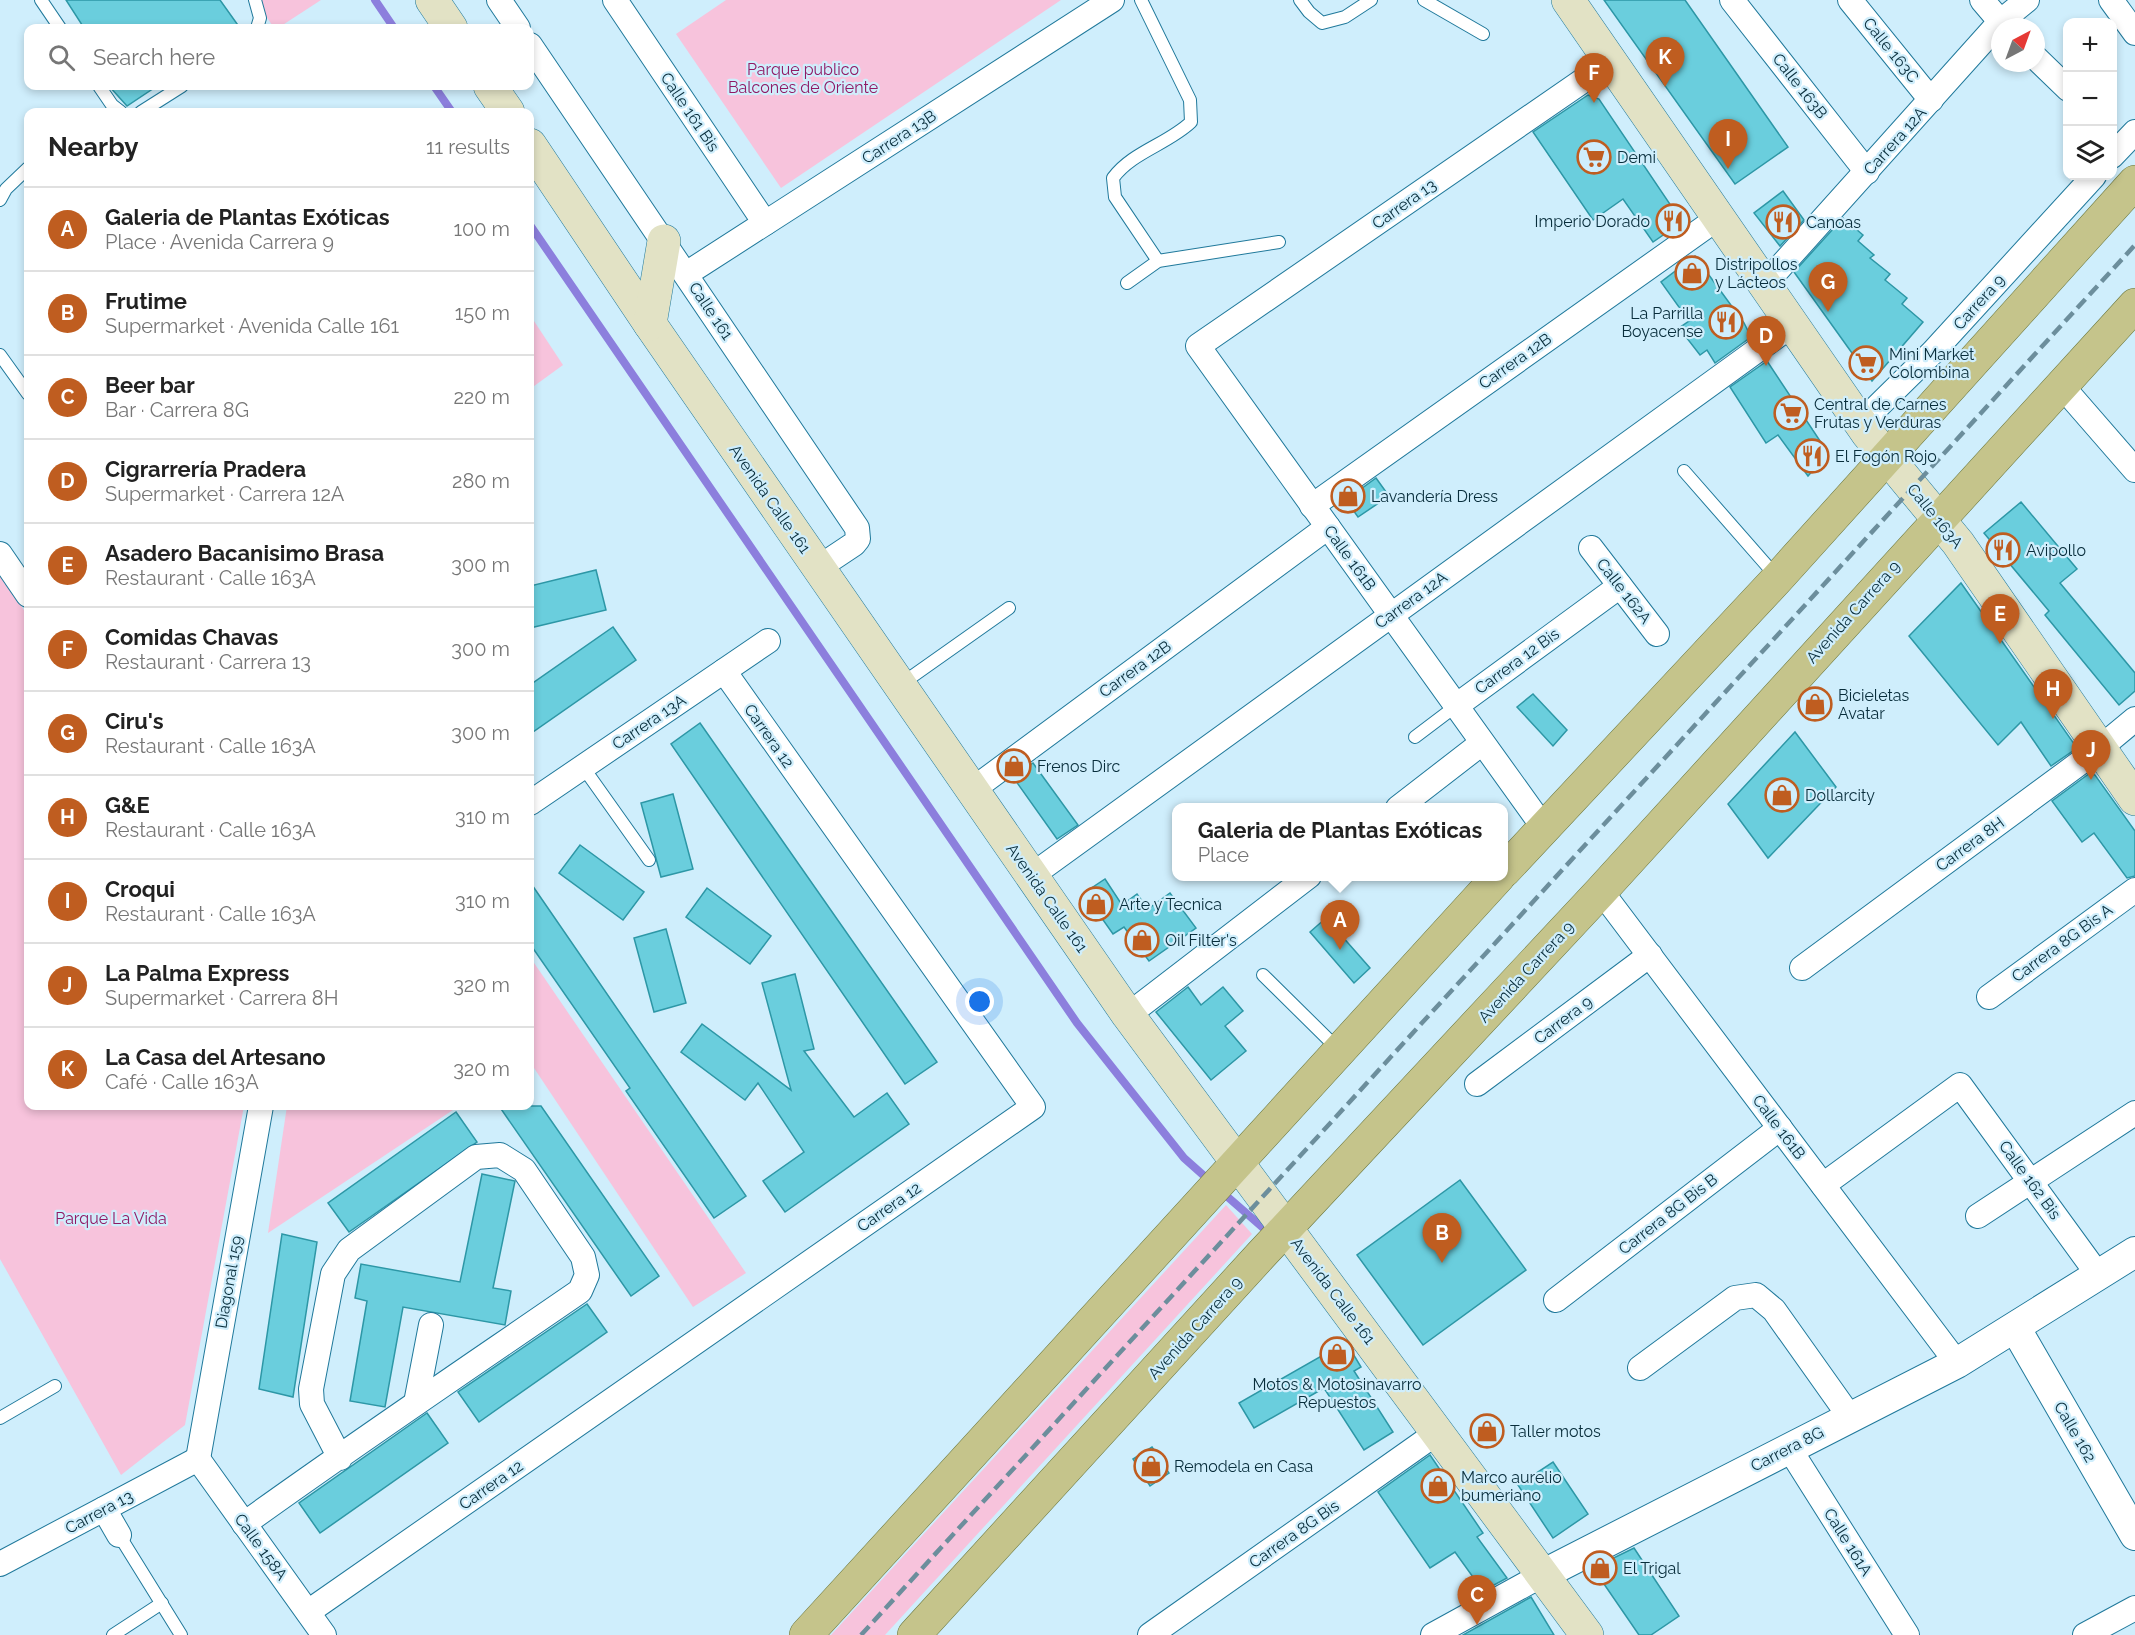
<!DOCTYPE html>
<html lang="en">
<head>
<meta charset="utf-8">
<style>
  :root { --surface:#fff; --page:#f6f6f6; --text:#222; --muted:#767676; --line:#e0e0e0; --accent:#bf5d20 }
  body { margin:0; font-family:Raleway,sans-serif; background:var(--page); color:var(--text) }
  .controls { position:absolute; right:18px; top:18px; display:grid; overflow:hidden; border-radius:12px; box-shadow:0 3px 9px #0003 }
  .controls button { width:54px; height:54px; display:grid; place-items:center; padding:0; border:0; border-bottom:2px solid var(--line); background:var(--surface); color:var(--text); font:30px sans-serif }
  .compass { position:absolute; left:1991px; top:18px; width:54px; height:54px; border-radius:50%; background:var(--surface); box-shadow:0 3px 9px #0003; rotate:41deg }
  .you { position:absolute; left:980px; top:1002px; width:21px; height:21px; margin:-15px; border:4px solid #fff; border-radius:50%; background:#1a73e8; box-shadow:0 0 0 9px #1a73e833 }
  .badge { display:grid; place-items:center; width:39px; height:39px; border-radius:50%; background:var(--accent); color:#fff; font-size:20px; font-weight:700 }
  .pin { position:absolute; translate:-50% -50px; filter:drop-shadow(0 2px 3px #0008) }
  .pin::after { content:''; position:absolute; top:32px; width:21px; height:18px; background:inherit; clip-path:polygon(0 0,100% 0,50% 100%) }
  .popup { position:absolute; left:1172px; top:803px; width:336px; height:78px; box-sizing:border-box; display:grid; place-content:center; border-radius:12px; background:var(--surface); filter:drop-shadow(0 2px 4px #0005); font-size:20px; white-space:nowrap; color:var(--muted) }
  .popup b { font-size:22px; color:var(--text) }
  .popup::after { content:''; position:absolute; left:50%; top:100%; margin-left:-12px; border:12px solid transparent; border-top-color:var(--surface) }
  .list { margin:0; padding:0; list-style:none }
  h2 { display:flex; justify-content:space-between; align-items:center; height:78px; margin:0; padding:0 24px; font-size:26px }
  h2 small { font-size:20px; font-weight:400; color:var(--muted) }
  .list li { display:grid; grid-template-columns:39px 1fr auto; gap:18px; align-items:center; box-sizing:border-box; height:84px; padding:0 24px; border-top:2px solid var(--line) }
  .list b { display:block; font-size:22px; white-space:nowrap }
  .list p { margin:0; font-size:20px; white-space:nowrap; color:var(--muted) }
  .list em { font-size:20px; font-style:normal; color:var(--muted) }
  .icon { flex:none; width:33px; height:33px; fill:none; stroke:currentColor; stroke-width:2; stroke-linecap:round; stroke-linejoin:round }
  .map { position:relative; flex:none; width:2135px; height:1635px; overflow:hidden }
  .search { position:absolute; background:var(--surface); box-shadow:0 3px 9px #0003; left:24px; top:24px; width:510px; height:66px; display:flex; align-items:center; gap:15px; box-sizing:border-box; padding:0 21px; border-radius:12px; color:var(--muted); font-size:22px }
  .panel { position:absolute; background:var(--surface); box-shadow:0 3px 9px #0003; left:24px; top:108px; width:510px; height:1002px; border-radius:12px }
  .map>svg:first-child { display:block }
</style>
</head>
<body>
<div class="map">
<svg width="2135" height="1635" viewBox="0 0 2135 1635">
  <rect width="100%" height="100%" fill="#cfeefc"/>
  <g fill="#f7c3dc">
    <path d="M255 0H321L278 28H274Z"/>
    <path d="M726 0H1061L781 188 676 34Z"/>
    <path d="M530 315 563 365 530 389Z"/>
    <path d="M0 575 28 616V1106H244L185 1425 121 1475 0 1259Z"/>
    <path d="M530 957 746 1273 693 1307 530 1062Z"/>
    <path d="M287 1106H459L268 1233Z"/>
    <path d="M1226 1205 1252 1234 885 1635H831Z"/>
  </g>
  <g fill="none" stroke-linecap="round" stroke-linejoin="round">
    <g stroke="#8c7fdd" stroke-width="8">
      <path d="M375 0 394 28"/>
      <path d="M434 86 452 112"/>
      <path d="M530 225 1077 1023 1184 1158 1211 1182"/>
      <path d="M1222 1192 1269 1233"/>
    </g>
  </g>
  <g fill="#6acedd" stroke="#2d97a6" stroke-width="1.5">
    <path d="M66 0H220L240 28H84Z"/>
    <path d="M1604 0H1685L1788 147 1735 184Z"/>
    <path d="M109 86H157L127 106Z"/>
    <path d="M1588 95 1599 99 1682 222 1653 242 1623 199 1593 220 1533 132Z"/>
    <path d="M1783 191 1804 220 1780 246 1754 213Z"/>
    <path d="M1843 218 1863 235 1858 241 1874 255 1870 258 1890 274 1885 280 1907 298 1902 304 1923 322 1872 381 1794 272Z"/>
    <path d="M1695 256 1744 323 1751 337 1715 363 1707 350 1700 355 1679 328 1689 321 1661 282Z"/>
    <path d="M1767 361 1828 453 1808 476 1778 435 1766 443 1730 387Z"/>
    <path d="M1376 478 1389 496 1358 517 1346 500Z"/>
    <path d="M2021 502 2077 569 2060 583 2135 673V691L2119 705 2045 615 2049 611 1984 533Z"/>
    <path d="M596 570 606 610 530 628V586Z"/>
    <path d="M1961 583 2077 748 2051 766 2021 722 1998 745 1909 636Z"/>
    <path d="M613 627 636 660 530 734V685Z"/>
    <path d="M1533 694 1567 730 1553 746 1517 707Z"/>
    <path d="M700 723 937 1062 905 1084 671 744Z"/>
    <path d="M1795 732 1836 787 1768 858 1728 804Z"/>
    <path d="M1033 763 1078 825 1057 839 1013 777Z"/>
    <path d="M2090 773 2095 775 2135 831V876L2127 878 2094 833 2082 842 2052 801Z"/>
    <path d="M673 794 693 869 661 877 641 803Z"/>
    <path d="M580 845 644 892 623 920 559 873Z"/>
    <path d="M1105 879 1122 905 1137 894 1148 909 1170 893 1196 928 1149 961 1124 927 1113 934 1084 893Z"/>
    <path d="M530 882 746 1196 714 1218 626 1091 630 1088 530 944Z"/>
    <path d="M707 888 771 936 750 964 686 917Z"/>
    <path d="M1326 918 1370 968 1354 983 1310 932Z"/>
    <path d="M666 929 686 1003 654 1012 634 938Z"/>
    <path d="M795 974 814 1049 804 1051 854 1117 887 1093 909 1124 785 1212 763 1181 804 1152 758 1083 745 1100 681 1052 702 1024 791 1090 762 983Z"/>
    <path d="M1188 987 1201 1005 1223 987 1243 1011 1225 1026 1246 1051 1211 1080 1156 1012Z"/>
    <path d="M499 1106H541L659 1276 631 1296Z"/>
    <path d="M456 1112 477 1142 349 1232 328 1203Z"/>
    <path d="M482 1174 515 1181 493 1288 511 1291 505 1325 403 1307 385 1407 350 1401 367 1301 355 1298 361 1264 460 1282Z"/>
    <path d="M1460 1180 1526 1270 1423 1345 1357 1255Z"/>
    <path d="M282 1234 317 1242 293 1397 259 1389Z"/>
    <path d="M587 1304 607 1332 479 1422 458 1392Z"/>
    <path d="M1346 1342 1361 1367 1354 1371 1393 1432 1364 1450 1324 1388 1254 1428 1239 1403Z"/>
    <path d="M427 1413 448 1443 320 1533 299 1503Z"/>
    <path d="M1152 1447 1169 1473 1150 1486 1133 1459Z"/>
    <path d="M1430 1455 1483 1533 1477 1537 1507 1578 1483 1591 1455 1552 1430 1568 1378 1492Z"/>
    <path d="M1553 1462 1588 1514 1553 1538 1518 1485Z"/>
    <path d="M1634 1548 1679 1616 1651 1635H1639L1593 1568Z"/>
    <path d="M1531 1597 1554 1635H1463Z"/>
  </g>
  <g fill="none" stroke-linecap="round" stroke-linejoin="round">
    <g stroke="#20799b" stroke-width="14">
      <g id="service">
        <path d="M41 0 60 28"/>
        <path d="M255 0 260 18 257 28"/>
        <path d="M1141 0 1190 100 1191 122C1168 144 1132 152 1113 178L1115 197 1158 261"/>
        <path d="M1300 0 1309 12 1322 23 1345 17 1371 0"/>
        <path d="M1424 0 1483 34"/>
        <path d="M99 86 112 105 121 112"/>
        <path d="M141 112 182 86"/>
        <path d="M0 200 6 189 28 168"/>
        <path d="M1127 283 1158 261 1279 242"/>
        <path d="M0 355 28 394"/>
        <path d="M1684 471 1776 576"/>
        <path d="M900 685 1009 608"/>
        <path d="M1415 737 1456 706"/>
        <path d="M583 767 649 860"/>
        <path d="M1263 975 1338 1049"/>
        <path d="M0 1418 55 1386"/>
        <path d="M119 1535 181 1635"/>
        <path d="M113 1635 162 1603"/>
      </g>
    </g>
    <g stroke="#20799b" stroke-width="26">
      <g id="minor">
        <path d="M499 0 518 28"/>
        <path d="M615 0 765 223"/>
        <path d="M1732 0 1867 172"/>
        <path d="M1850 0 1931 100"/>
        <path d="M1982 0 2005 27"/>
        <path d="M2111 0 2135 33"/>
        <path d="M530 45 857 528 858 539 854 544 818 568"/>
        <path d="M2036 58 2068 89"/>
        <path d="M2112 156 2135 132"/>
        <path d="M686 274 1112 0"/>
        <path d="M1764 285 2000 22 2027 0"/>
        <path d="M2061 385 2135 470"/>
        <path d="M1855 415 1871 413 1933 352 2094 176"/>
        <path d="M1312 506 1718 218"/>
        <path d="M1591 548 1657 634"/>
        <path d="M0 554 28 595"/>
        <path d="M1456 706 1620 586"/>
        <path d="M972 790 1328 527"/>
        <path d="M530 803 768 641"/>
        <path d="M1398 808 1482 743"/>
        <path d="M1544 828 1198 346 1610 62"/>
        <path d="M1031 876 1792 325"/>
        <path d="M1601 891 1957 1363"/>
        <path d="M1802 968 2100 748 2135 719"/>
        <path d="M1989 997 2135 890"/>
        <path d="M1128 1015 1309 876"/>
        <path d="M1477 1084 1650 955"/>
        <path d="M1823 1185 1960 1085 2099 1276"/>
        <path d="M1978 1216 2135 1113"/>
        <path d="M1556 1300 1780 1128"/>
        <path d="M1640 1368 1735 1298 1756 1295 1774 1310 1850 1417"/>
        <path d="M416 1403 431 1325"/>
        <path d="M1789 1448 1907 1635"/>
        <path d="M198 1459 261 1106"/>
        <path d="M198 1459 324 1635"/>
        <path d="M104 1509 119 1535"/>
        <path d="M244 1524C355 1444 468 1368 580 1291L587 1275 583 1257 524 1170 500 1155 476 1157 349 1250 333 1274 311 1389 312 1404 340 1458"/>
        <path d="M0 1564 198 1459"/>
        <path d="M308 1612 1033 1107 724 671"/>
        <path d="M1150 1635 1438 1432"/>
        <path d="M1433 1635 1544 1574"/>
        <path d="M2085 1635 2135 1608"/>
      </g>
    </g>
    <g stroke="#20799b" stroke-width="32">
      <g id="tertiary">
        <path d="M2016 1329 2135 1535"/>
        <path d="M1544 1574 1957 1363 2135 1252"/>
      </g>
    </g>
    <g stroke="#20799b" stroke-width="34">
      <g id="secondary">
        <path d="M432 0 451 28"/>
        <path d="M1568 0 1868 434 1958 543 2135 799"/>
        <path d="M490 86 508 112"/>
        <path d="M530 145 650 324 1128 1015 1587 1635"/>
        <path d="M650 324 664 241"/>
      </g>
    </g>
    <g stroke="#6a763c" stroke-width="34">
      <g id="primary">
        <path d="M1504 871 1778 578 2135 182"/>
        <path d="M806 1635 1499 876"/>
        <path d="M914 1635 1260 1256 1601 891 2135 305"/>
      </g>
    </g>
    <use href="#service" stroke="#fff" stroke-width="12"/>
    <use href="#minor" stroke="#fff" stroke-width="24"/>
    <use href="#tertiary" stroke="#fff" stroke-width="30"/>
    <use href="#secondary" stroke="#e2e2c5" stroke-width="33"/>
    <use href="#primary" stroke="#c5c48b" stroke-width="33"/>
    <path stroke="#6c8e9c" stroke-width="4.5" stroke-dasharray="12 6" stroke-linecap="butt" d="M861 1635 2135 245"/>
  </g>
  <defs>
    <g id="supermarket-ring" transform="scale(1.725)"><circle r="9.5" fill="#cfeefc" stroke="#bf5d20" stroke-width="1.5"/><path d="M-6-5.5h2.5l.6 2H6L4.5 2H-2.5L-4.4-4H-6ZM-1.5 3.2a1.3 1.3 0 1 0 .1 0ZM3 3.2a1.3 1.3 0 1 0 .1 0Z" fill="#bf5d20"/></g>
    <g id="restaurant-ring" transform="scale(1.725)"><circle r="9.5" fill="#cfeefc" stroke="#bf5d20" stroke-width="1.5"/><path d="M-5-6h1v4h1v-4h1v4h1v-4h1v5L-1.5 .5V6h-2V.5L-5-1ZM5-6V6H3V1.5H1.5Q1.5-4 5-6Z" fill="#bf5d20"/></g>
    <g id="shop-ring" transform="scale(1.725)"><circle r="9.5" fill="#cfeefc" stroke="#bf5d20" stroke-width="1.5"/><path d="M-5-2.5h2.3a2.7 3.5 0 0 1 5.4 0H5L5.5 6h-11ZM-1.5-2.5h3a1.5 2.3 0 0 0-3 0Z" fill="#bf5d20"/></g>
  </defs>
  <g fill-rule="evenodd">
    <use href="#supermarket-ring" x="1594" y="157"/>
    <use href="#restaurant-ring" x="1673" y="221"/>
    <use href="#restaurant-ring" x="1783" y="222"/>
    <use href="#shop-ring" x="1692" y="273"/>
    <use href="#restaurant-ring" x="1726" y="322"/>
    <use href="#supermarket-ring" x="1866" y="363"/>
    <use href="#supermarket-ring" x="1791" y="413"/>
    <use href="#restaurant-ring" x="1812" y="456"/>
    <use href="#shop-ring" x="1348" y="496"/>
    <use href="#restaurant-ring" x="2003" y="550"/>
    <use href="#shop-ring" x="1815" y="704"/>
    <use href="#shop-ring" x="1014" y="766"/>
    <use href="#shop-ring" x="1782" y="795"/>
    <use href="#shop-ring" x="1096" y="904"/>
    <use href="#shop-ring" x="1142" y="940"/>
    <use href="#shop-ring" x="1337" y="1354"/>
    <use href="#shop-ring" x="1487" y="1431"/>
    <use href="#shop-ring" x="1151" y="1466"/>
    <use href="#shop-ring" x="1438" y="1486"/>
    <use href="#shop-ring" x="1600" y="1568"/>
  </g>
  <g text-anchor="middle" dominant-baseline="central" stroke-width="4.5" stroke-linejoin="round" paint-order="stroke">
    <g font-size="16" fill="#082d3b" stroke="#cfeefc">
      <text transform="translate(1891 50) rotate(51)">Calle 163C</text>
      <text transform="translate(1800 86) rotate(52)">Calle 163B</text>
      <text transform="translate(690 112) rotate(56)">Calle 161 Bis</text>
      <text transform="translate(899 137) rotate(-33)">Carrera 13B</text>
      <text transform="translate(1895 141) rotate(-48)">Carrera 12A</text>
      <text transform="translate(1404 204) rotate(-35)">Carrera 13</text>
      <text transform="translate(1979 302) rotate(-48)">Carrera 9</text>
      <text transform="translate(711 311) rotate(56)">Calle 161</text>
      <text transform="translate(1515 361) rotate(-35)">Carrera 12B</text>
      <text transform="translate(770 499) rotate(55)">Avenida Calle 161</text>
      <text transform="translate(1935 516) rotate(51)">Calle 163A</text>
      <text transform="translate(1350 558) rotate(54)">Calle 161B</text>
      <text transform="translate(1624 591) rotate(52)">Calle 162A</text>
      <text transform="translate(1411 600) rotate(-36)">Carrera 12A</text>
      <text transform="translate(1853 612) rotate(-48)">Avenida Carrera 9</text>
      <text transform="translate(1517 661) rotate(-36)">Carrera 12 Bis</text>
      <text transform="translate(1135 669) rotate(-36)">Carrera 12B</text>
      <text transform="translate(649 722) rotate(-34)">Carrera 13A</text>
      <text transform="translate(769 736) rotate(55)">Carrera 12</text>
      <text transform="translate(1970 844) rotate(-36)">Carrera 8H</text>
      <text transform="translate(1047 898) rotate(55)">Avenida Calle 161</text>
      <text transform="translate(2062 943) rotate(-36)">Carrera 8G Bis A</text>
      <text transform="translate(1526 972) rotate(-47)">Avenida Carrera 9</text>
      <text transform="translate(1563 1020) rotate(-37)">Carrera 9</text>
      <text transform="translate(1779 1127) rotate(53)">Calle 161B</text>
      <text transform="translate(2030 1180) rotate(54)">Calle 162 Bis</text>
      <text transform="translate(889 1207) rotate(-35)">Carrera 12</text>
      <text transform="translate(1668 1214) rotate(-38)">Carrera 8G Bis B</text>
      <text transform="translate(229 1282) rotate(-80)">Diagonal 159</text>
      <text transform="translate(1333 1291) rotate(53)">Avenida Calle 161</text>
      <text transform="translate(1195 1328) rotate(-48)">Avenida Carrera 9</text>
      <text transform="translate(2075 1432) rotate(60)">Calle 162</text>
      <text transform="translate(1787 1449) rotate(-27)">Carrera 8G</text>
      <text transform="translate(491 1485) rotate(-35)">Carrera 12</text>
      <text transform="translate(99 1512) rotate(-28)">Carrera 13</text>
      <text transform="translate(1294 1534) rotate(-35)">Carrera 8G Bis</text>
      <text transform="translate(1848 1542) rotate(58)">Calle 161A</text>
      <text transform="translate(261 1547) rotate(54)">Calle 158A</text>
    </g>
    <g font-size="16" fill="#901964" stroke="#cfeefc">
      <text x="803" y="69">Parque publico<tspan x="803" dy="18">Balcones de Oriente</tspan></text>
      <text x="111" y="1218">Parque La Vida</text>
    </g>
    <g font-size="16" fill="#082d3b" stroke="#cfeefc" text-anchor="start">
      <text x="1617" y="157">Demi</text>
      <text x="1650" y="221" text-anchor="end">Imperio Dorado</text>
      <text x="1806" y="222">Canoas</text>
      <text x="1715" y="264">Distripollos<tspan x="1715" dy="18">y Lácteos</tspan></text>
      <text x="1703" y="313" text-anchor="end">La Parrilla<tspan x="1703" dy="18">Boyacense</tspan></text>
      <text x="1889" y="354">Mini Market<tspan x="1889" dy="18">Colombina</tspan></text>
      <text x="1814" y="404">Central de Carnes<tspan x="1814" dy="18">Frutas y Verduras</tspan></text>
      <text x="1835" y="456">El Fogón Rojo</text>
      <text x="1371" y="496">Lavandería Dress</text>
      <text x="2026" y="550">Avipollo</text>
      <text x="1838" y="695">Bicieletas<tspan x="1838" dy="18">Avatar</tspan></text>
      <text x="1037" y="766">Frenos Dirc</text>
      <text x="1805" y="795">Dollarcity</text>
      <text x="1119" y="904">Arte y Tecnica</text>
      <text x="1165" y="940">Oil Filter's</text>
      <text x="1337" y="1384" text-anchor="middle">Motos &amp; Motosinavarro<tspan x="1337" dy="18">Repuestos</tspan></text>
      <text x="1510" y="1431">Taller motos</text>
      <text x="1174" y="1466">Remodela en Casa</text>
      <text x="1461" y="1477">Marco aurelio<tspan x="1461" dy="18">bumeriano</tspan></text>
      <text x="1623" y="1568">El Trigal</text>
    </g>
  </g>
</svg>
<div class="controls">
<button>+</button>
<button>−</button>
<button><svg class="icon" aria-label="layers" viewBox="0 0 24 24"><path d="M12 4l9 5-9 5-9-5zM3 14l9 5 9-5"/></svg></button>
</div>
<svg class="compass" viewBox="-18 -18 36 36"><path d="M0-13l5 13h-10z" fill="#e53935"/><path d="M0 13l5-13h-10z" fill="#767676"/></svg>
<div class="you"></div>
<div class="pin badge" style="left:1340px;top:950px">A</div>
<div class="popup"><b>Galeria de Plantas Exóticas</b>Place</div>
<div class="pin badge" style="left:1442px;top:1263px">B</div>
<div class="pin badge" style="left:1477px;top:1625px">C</div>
<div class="pin badge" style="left:1766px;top:366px">D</div>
<div class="pin badge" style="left:2000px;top:644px">E</div>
<div class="pin badge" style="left:1594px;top:103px">F</div>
<div class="pin badge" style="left:1828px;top:312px">G</div>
<div class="pin badge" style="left:2053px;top:719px">H</div>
<div class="pin badge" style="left:1728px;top:169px">I</div>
<div class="pin badge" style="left:2091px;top:780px">J</div>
<div class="pin badge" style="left:1665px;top:87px">K</div>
<div class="search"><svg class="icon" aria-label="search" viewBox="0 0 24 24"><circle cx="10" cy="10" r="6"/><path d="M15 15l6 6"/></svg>Search here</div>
<section class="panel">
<h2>Nearby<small>11 results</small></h2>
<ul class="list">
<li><span class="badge">A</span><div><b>Galeria de Plantas Exóticas</b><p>Place · Avenida Carrera 9</p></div><em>100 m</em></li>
<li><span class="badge">B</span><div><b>Frutime</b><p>Supermarket · Avenida Calle 161</p></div><em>150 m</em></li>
<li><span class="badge">C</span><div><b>Beer bar</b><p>Bar · Carrera 8G</p></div><em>220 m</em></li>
<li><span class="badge">D</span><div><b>Cigrarrería Pradera</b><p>Supermarket · Carrera 12A</p></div><em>280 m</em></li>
<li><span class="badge">E</span><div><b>Asadero Bacanisimo Brasa</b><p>Restaurant · Calle 163A</p></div><em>300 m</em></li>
<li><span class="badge">F</span><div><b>Comidas Chavas</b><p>Restaurant · Carrera 13</p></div><em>300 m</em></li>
<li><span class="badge">G</span><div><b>Ciru's</b><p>Restaurant · Calle 163A</p></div><em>300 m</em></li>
<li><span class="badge">H</span><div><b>G&amp;E</b><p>Restaurant · Calle 163A</p></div><em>310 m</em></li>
<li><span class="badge">I</span><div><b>Croqui</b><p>Restaurant · Calle 163A</p></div><em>310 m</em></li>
<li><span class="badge">J</span><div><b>La Palma Express</b><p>Supermarket · Carrera 8H</p></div><em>320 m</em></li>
<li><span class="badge">K</span><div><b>La Casa del Artesano</b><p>Café · Calle 163A</p></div><em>320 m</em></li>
</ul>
</section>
</div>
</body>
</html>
